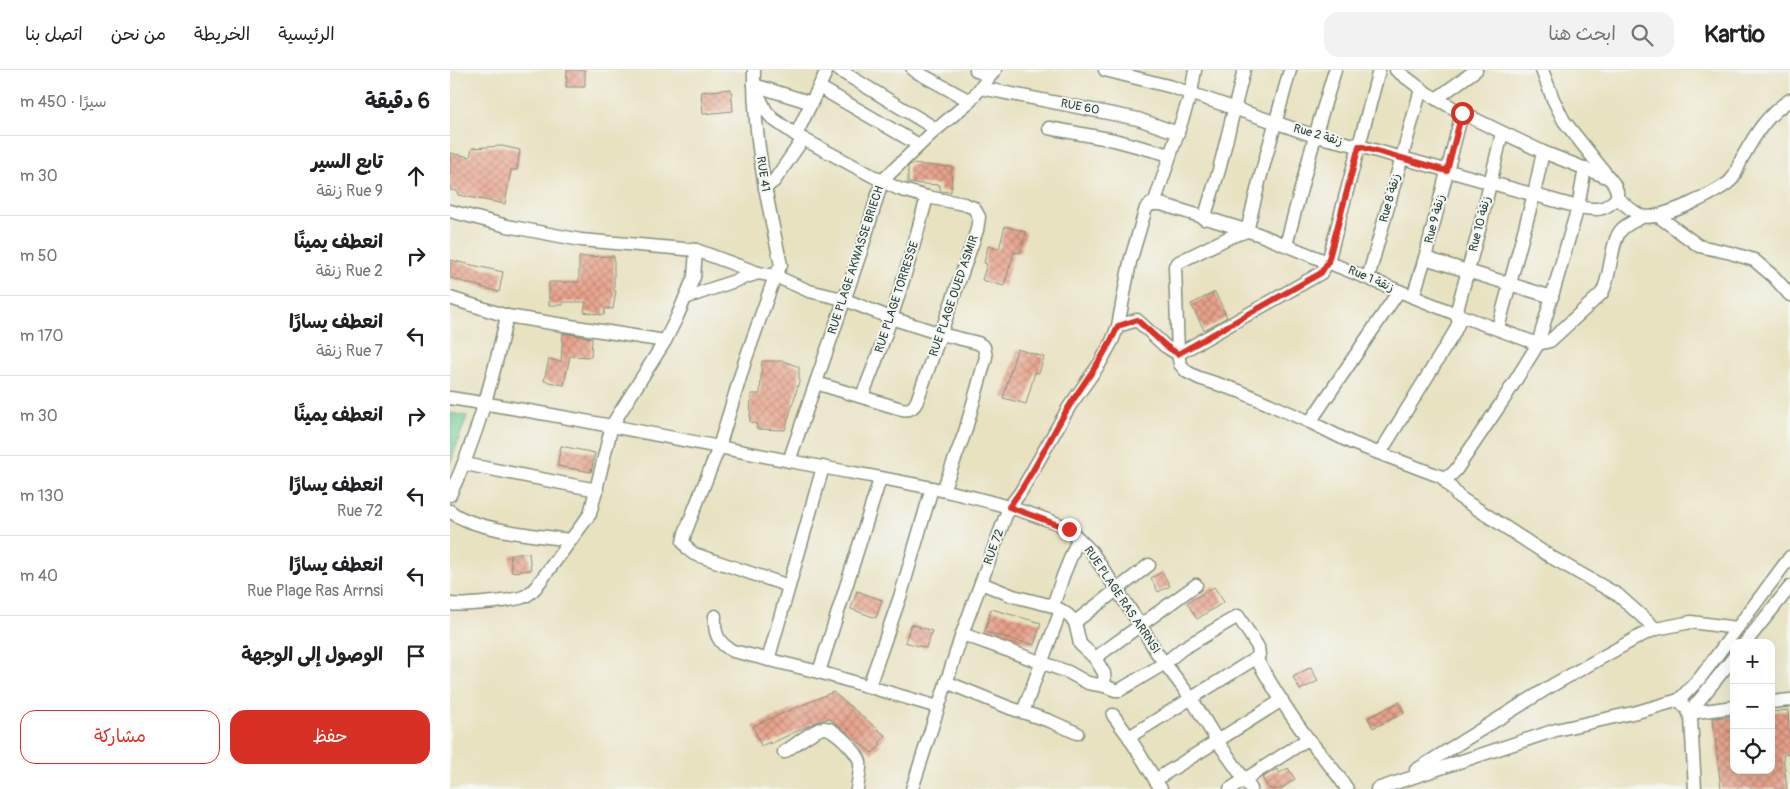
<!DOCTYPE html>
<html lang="ar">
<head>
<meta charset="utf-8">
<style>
  :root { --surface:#fff; --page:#f2f2f2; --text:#202124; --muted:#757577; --line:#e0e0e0; --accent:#d93025 }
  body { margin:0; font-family:Pangolin,"Playpen Sans Arabic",sans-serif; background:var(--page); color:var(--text); direction:rtl }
  .controls { position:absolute; right:15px; bottom:15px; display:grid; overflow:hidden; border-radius:10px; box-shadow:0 5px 20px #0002 }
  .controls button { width:45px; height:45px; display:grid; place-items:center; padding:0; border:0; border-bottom:1px solid var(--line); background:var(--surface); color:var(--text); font:25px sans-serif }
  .stop { position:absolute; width:15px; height:15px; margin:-11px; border:4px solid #d93025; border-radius:50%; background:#fff }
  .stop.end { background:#d93025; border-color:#fff; box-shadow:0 1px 5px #0008 }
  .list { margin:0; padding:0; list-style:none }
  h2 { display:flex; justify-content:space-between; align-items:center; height:65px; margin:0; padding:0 20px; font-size:21px }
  h2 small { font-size:16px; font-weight:400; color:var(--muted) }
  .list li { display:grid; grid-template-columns:32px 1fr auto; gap:15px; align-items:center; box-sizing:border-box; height:80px; padding:0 20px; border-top:1px solid var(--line) }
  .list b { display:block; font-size:19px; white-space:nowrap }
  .list p { margin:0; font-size:16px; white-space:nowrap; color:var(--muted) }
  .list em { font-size:16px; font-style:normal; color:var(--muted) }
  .actions { display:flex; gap:10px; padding:15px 20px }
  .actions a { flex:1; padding:11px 0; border:1px solid var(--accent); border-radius:15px; text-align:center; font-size:18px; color:var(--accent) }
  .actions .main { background:var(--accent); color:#fff }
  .icon { flex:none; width:28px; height:28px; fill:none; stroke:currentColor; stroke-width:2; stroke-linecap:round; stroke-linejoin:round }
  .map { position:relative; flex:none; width:1340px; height:719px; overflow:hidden; direction:ltr }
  header { display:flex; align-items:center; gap:30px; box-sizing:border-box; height:70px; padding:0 25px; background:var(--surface); border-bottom:1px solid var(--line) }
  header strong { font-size:24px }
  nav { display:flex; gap:28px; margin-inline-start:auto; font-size:18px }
  .search { width:350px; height:45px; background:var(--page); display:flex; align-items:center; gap:12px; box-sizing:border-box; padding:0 18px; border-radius:15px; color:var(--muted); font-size:19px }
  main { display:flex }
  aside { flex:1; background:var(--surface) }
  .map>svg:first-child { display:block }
</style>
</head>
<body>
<header>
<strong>Kartio</strong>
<div class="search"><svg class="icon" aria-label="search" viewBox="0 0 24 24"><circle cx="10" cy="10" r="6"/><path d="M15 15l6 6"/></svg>ابحث هنا</div>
<nav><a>الرئيسية</a><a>الخريطة</a><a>من نحن</a><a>اتصل بنا</a></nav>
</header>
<main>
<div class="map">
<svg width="1340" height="719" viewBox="0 0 1340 719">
  <defs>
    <pattern id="building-cross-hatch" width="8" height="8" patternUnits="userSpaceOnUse" patternTransform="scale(1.25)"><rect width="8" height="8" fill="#e9a18a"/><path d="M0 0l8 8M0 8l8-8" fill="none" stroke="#bc8472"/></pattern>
  </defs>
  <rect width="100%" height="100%" fill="#f6f6f2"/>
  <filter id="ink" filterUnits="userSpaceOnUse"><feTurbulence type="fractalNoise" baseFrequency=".02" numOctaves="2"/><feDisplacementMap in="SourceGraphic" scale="10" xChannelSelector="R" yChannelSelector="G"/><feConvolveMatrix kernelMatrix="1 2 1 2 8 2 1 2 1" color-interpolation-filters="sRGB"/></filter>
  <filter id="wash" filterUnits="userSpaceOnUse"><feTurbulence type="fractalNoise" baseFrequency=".0096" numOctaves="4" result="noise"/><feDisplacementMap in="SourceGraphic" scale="20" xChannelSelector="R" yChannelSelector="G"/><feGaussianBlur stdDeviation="1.12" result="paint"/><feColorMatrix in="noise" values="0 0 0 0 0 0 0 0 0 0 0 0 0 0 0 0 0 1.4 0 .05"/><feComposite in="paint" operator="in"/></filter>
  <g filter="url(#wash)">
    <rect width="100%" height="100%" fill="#e8e2c1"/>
    <path fill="#77d197" stroke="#4b8766" d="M0 343 17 346 0 394Z"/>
    <g id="blocks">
      <g fill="url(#building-cross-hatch)">
        <path d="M117 0H135V17H116Z"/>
        <path d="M281 19 283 41 253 44 251 22Z"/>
        <path d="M52 76 70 80 67 100H61L55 134 8 125 7 121 0 120V83L20 87 22 78Z"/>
        <path d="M461 94 502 97 501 122 490 121V115L458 113V97Z"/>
        <path d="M555 156 576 162 570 183 564 182 554 216 532 210 537 194 534 193 538 176 549 179Z"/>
        <path d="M164 186V220L166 221 163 239 155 238 154 245 134 242 136 232H113V235H99V212H129V187Z"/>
        <path d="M0 190 53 202 49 222 0 208Z"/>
        <path d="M765 222 777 247 754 260 741 234Z"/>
        <path d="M113 263 142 268 141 287 120 286 114 315 94 311 99 289 111 292Z"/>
        <path d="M567 279 594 287 589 303 585 302 576 334 553 328Z"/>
        <path d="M312 291H333L349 297V312L335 360 307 359V354L300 352 301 324H310Z"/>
        <path d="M111 376 145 383 141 402 107 396Z"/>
        <path d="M79 483 81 500 62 502 60 485Z"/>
        <path d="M712 502 720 516 708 522 701 508Z"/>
        <path d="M764 517 774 532 747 549 737 533Z"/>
        <path d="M407 521 432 530 426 548 401 539Z"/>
        <path d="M541 539 591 553 584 575 535 562Z"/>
        <path d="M461 554 482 561 476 578 455 572Z"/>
        <path d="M861 597 868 611 850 620 843 607Z"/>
        <path d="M383 622 436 666 429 673 431 675 422 683 379 648 366 652 320 674V672L311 676 303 656Z"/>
        <path d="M949 632 954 643 923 658 918 648Z"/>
        <path d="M1338 640 1340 684 1333 685 1337 719H1271L1263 648 1284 646V700H1321V642Z"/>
        <path d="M838 698 845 709 831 719H819L812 708 827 699 830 703Z"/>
      </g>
    </g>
  </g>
  <g filter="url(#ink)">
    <use href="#blocks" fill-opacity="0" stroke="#84907a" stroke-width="1"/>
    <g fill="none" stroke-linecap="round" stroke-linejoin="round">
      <g stroke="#84907a" stroke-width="15">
        <g id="minor">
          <path d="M304 0C303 66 317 131 331 195L325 206 295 291 269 377 235 463 233 472 239 480 244 484 339 516"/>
          <path d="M389 0 486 59"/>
          <path d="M463 0 520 31"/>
          <path d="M526 0 539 7"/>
          <path d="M655 0 722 17 865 66 909 76 1128 137C1146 140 1153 142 1167 128"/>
          <path d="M946 0 978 24 1012 43 1093 82 1159 108"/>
          <path d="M1092 0 1103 29 1114 51 1164 114 1167 121V128"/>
          <path d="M304 15 362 33"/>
          <path d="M369 17 469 75"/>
          <path d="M531 18 688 49 728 63"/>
          <path d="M308 24 316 41 323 49 346 65 432 111 449 119 477 127 514 134 524 138 529 147 527 160 467 331C463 340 457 341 448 338L366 313"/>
          <path d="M986 29 1026 0"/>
          <path d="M599 58 664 70 720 85"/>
          <path d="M346 65 377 0"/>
          <path d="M315 118 324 111 353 69"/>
          <path d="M1167 128C1174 133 1183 143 1192 146 1206 152 1273 121 1282 109 1286 103 1289 95 1292 88 1305 65 1317 44 1340 30"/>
          <path d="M704 134 741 23 745 0"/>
          <path d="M0 141 57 156 131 170 246 180 308 203 325 206 359 221 393 229 441 248 491 264 528 273 534 277 536 287 515 362 493 420"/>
          <path d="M1208 146 1249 176 1281 183 1304 190 1324 207 1340 225"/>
          <path d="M754 149 769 100 794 0"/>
          <path d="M797 161 780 167 729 192 725 196 728 284 730 294 737 302 749 308 789 321 860 352"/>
          <path d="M797 161 809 112 840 0"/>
          <path d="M836 175 865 66 885 0"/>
          <path d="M975 188 1102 227"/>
          <path d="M918 208 971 19"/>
          <path d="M949 221 860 352 902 373 992 407 1009 427 1101 487 1168 525 1206 559"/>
          <path d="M963 227 975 188 1012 43"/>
          <path d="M0 228 57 246 215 271"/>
          <path d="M235 228 308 203"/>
          <path d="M668 256 687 250 715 276 728 284 871 203 878 192 929 0"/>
          <path d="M1048 258 1084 124 1093 82"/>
          <path d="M1088 274 1100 271 1152 223C1162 205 1160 171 1172 159 1177 154 1186 150 1192 147"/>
          <path d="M412 326C439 262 459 194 477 127"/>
          <path d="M0 328C117 346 233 370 350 393 438 410 527 422 611 455L619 459 641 481 691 556 707 583 741 628 768 672 801 719"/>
          <path d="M930 383 1004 263 1009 252 1006 244 1030 156 1052 63"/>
          <path d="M339 391 411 181 432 111 481 64 520 31 545 0"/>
          <path d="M15 394 147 420"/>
          <path d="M992 407 1000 406 1006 400 1054 329 1088 274 1128 137 1135 98"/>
          <path d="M0 425C27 368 43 308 57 246"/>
          <path d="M0 441C22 460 91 466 121 470"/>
          <path d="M531 513 563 526 603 536 618 545 625 552 630 574 645 588 654 603 655 616 665 620H670L715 593 732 579 788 546 808 577 809 585 806 588C822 616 839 644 859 670 872 686 886 701 897 719"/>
          <path d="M0 534C13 536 61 531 73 527 78 525 82 522 86 517L140 444 162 355 215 271 227 247 244 207 246 180"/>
          <path d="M603 536 613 506 628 469"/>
          <path d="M265 546C264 562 267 573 283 581L369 602 488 637"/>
          <path d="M625 552 699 495"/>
          <path d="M512 564 618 602 638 613 655 616"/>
          <path d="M1295 573 1340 517"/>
          <path d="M645 588 746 515"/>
          <path d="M318 590 373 397"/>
          <path d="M369 602 430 409"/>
          <path d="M496 612 560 638 600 651 627 663"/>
          <path d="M419 616 451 524 482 418"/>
          <path d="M1229 630 1237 639 1241 648 1245 719"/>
          <path d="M1321 632 1340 630"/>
          <path d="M573 642 611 540"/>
          <path d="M1239 643 1284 587"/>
          <path d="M1239 643 1284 637"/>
          <path d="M663 645 679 667 711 719"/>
          <path d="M679 667 806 588"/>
          <path d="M334 682C344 676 364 659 374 658 384 657 408 683 410 692 411 700 408 710 407 719"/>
          <path d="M966 700 1101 616 1190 566 1206 559 1241 552 1287 558"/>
          <path d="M705 710 832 630"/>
          <path d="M462 719 512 564 559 437 570 423 619 337 650 293 662 271 668 256 680 192 696 138 701 134H711L808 164 1006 244 1088 274"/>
          <path d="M780 719 858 669"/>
          <path d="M927 719 1106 660 1187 642 1229 630 1250 608 1340 487"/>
        </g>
      </g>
      <use href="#minor" stroke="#fff" stroke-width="12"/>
    </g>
  </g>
  <g fill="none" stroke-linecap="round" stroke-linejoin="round" filter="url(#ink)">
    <path stroke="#d93025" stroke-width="6" d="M619 459 559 437C583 406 598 371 618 338 636 309 654 288 668 256L687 250 716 276 728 284 871 203 878 192 909 76 997 101 1012 43"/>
  </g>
  <g text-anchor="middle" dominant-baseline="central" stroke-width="4" stroke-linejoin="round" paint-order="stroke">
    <g font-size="12" fill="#1f3d34" stroke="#f6f6f2">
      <text transform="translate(630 37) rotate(11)">RUE 60</text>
      <text transform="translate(868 65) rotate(16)">Rue 2 زنقة</text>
      <text transform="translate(313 104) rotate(81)">RUE 41</text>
      <text transform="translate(940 128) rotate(-75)">Rue 8 زنقة</text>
      <text transform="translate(985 149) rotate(-76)">Rue 9 زنقة</text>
      <text transform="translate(1030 154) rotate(-76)">Rue 10 زنقة</text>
      <text transform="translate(406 190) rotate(-72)">RUE PLAGE AKWASSE BRIECH</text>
      <text transform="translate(921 209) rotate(23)">Rue 1 زنقة</text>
      <text transform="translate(504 226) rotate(-71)">RUE PLAGE OUED ASMIR</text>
      <text transform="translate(447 227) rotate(-72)">RUE PLAGE TORRESSE</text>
      <text transform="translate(544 477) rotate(-70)">RUE 72</text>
      <text transform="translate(672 530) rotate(56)">RUE PLAGE RAS ARRNSI</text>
    </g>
  </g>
</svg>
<div class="controls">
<button>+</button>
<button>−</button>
<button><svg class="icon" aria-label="locate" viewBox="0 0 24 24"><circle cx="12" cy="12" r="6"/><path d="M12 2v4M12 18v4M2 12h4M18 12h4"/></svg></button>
</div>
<div class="stop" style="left:1012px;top:43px"></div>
<div class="stop end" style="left:619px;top:459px"></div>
</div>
<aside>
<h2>6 دقيقة<small>سيرًا · 450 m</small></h2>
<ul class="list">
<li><svg class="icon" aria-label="ahead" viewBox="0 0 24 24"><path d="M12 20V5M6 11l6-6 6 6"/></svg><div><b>تابع السير</b><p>Rue 9 زنقة</p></div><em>30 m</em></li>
<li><svg class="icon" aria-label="right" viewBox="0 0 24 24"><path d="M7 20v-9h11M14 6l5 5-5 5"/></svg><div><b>انعطف يمينًا</b><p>Rue 2 زنقة</p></div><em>50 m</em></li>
<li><svg class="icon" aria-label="left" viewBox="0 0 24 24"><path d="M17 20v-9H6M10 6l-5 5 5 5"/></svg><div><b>انعطف يسارًا</b><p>Rue 7 زنقة</p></div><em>170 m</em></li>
<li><svg class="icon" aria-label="right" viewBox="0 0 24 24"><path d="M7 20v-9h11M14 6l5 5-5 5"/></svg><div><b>انعطف يمينًا</b></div><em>30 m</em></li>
<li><svg class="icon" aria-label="left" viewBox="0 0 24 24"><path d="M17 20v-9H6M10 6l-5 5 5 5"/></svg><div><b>انعطف يسارًا</b><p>Rue 72</p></div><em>130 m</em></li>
<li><svg class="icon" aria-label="left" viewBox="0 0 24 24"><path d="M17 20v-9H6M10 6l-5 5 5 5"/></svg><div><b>انعطف يسارًا</b><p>Rue Plage Ras Arrnsi</p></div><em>40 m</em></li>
<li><svg class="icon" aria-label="arrive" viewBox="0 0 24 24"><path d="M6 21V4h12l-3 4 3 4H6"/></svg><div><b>الوصول إلى الوجهة</b></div></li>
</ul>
<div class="actions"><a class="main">حفظ</a><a>مشاركة</a></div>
</aside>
</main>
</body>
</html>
